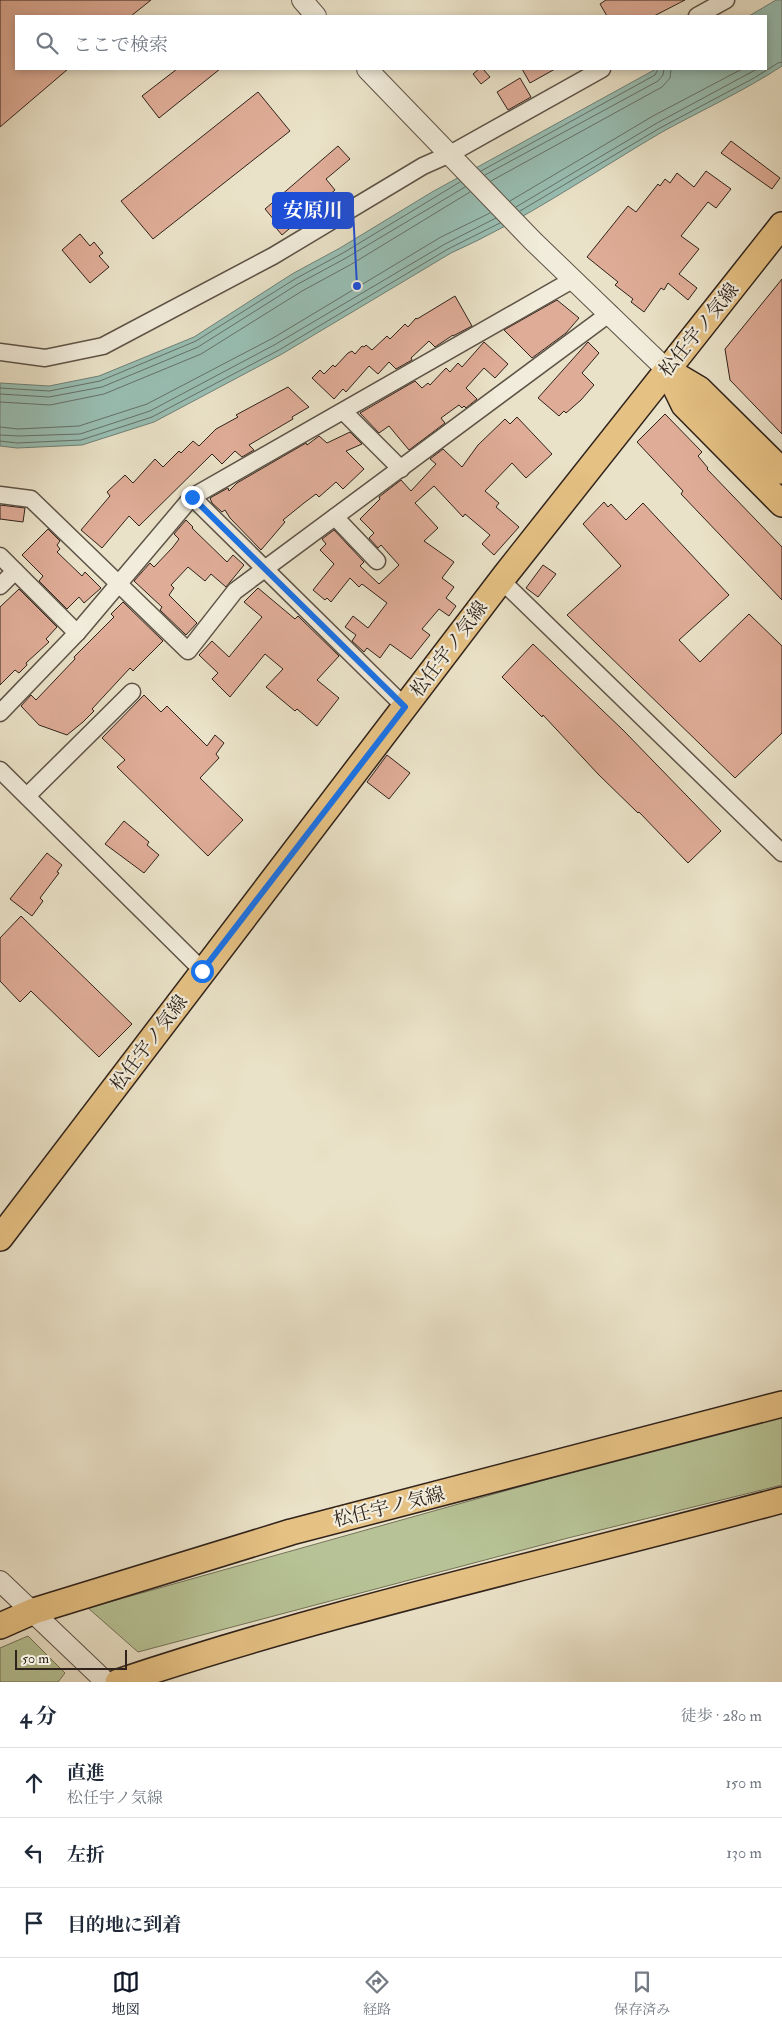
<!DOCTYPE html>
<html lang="ja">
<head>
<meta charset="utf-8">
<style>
  :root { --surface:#fff; --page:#f6f6f7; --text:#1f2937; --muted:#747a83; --line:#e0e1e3; --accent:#111827 }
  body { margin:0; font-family:"IM FELL Double Pica","Noto Serif JP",serif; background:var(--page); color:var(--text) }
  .scale { position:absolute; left:15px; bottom:12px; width:112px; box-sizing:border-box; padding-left:5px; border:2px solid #30231c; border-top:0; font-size:14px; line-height:18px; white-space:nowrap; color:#30231c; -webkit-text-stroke:4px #f1ecdb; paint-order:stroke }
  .stop { position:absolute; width:15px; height:15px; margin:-11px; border:4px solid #1a73e8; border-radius:50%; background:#fff }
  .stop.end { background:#1a73e8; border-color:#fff; box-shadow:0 1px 5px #0008 }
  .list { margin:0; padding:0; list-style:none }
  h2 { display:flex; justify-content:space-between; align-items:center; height:65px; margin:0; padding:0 20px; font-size:21px }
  h2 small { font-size:16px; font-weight:400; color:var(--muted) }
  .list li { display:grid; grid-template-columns:32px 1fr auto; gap:15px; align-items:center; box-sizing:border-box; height:70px; padding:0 20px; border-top:1px solid var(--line) }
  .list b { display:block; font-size:19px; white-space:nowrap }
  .list p { margin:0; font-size:16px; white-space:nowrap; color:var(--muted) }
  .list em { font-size:16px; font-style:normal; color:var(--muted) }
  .icon { flex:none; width:28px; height:28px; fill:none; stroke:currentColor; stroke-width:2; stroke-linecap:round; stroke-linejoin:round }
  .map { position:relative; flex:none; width:782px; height:1682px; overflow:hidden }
  .search { position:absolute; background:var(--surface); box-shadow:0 2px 8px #0003; left:15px; right:15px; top:15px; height:55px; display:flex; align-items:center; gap:12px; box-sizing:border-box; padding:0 18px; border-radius:0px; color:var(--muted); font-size:19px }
  .sheet { height:275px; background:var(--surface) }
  nav { display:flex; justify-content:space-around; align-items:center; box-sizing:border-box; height:70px; border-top:1px solid var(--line); background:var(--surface); font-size:14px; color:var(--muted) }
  nav a { display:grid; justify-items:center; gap:2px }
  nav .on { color:var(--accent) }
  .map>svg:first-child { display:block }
</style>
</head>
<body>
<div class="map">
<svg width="782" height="1682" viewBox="0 0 782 1682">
  <rect width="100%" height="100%" fill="#eae2c8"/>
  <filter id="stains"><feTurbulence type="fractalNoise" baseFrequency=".004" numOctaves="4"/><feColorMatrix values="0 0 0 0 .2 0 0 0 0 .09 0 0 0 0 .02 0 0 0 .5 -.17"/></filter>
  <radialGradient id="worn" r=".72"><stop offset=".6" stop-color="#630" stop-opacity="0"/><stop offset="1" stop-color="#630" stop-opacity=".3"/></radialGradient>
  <g fill="#b7c396" stroke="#747359">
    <path d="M782 1415V1485L568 1538 138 1652 88 1608 690 1439Z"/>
    <path d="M28 1636 65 1673 58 1682H0V1648Z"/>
  </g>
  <path fill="#98beb3" stroke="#6e8077" d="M776 0H782V66C744 91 702 110 662 132 592 173 525 220 451 253L282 354 154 422 82 445 17 448 0 446V383L49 386 99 376 194 337 292 274 340 248 432 192 656 69H766V16H749Z"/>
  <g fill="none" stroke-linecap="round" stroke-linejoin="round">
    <g stroke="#647068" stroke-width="1">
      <path d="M481 171 655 75 658 69"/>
      <path d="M485 175 658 81 663 75 664 69"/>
      <path d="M491 181 662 87 670 78 671 69"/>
      <path d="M510 201 653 116 742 69"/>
      <path d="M516 207 657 123 757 69"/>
      <path d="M520 211 660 128 754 78 778 63 782 62"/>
      <path d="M0 388 49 391 100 381 196 341 295 279 343 253 460 182"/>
      <path d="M0 394 49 397 102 387 198 347 298 284 346 258 465 187"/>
      <path d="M0 402 50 405 104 394 201 354 302 291 350 265 470 192"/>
      <path d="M0 427 18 429 79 426 147 404 273 338 441 237 490 213"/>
      <path d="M0 435 18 436 80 434 150 411 276 344 445 244 496 218"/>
      <path d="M0 441 17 443 81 440 152 417 279 350 448 249 500 223"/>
    </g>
  </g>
  <g fill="#dfac97" stroke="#30231c">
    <path d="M0 0H151L131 16H16V69H68L0 127Z"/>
    <path d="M606 0H685L654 16H607L600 4Z"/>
    <path d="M177 69H220L159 118 142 96Z"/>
    <path d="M479 69H483L490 77 481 84 473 74Z"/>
    <path d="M522 69H555L530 83Z"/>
    <path d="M520 78 531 97 508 110 497 92Z"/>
    <path d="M258 92 290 131 153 239 121 201Z"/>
    <path d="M731 141 780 178 772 189 721 153Z"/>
    <path d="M338 146 350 159 326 179 335 190 282 235 272 223 275 221 265 209Z"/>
    <path d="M706 171 731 189 716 208 708 202 681 236 699 249 679 274 697 288 688 300 668 283 664 290 661 288 644 312 631 302 633 299 615 285 618 282 587 257 628 206 636 212 658 184 660 186 665 179 670 183 677 173 694 187Z"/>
    <path d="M80 234 90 246 94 242 103 253 99 256 109 267 90 283 62 250Z"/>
    <path d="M782 279V434L730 380 725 349Z"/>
    <path d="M455 296 472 326 453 336V335L435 347 429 341 411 358 412 360 396 369 389 362 378 374 369 366 346 392 343 389 334 399 312 378 320 370 324 374 333 365 335 367 348 353 352 351 355 354 362 346 364 347 366 345 372 350 387 336 390 339 405 324 408 327 416 318 417 319Z"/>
    <path d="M557 300 579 318 566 333 532 358 504 330Z"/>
    <path d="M484 342 508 364 495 378 484 368 466 388 477 399 466 408 464 406 462 408 459 405 441 418 445 423 409 450 389 426 379 433 360 413 415 381 422 388 428 383 430 385 446 368 450 372 458 363 462 367Z"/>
    <path d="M588 342 599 353 582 373 594 385 581 400 566 413 564 411 559 416 538 398Z"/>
    <path d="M288 387 309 407 292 417 293 419 249 445 254 450 242 457 235 451 222 464 212 454 139 526 129 516 102 548 81 530 110 496 107 492 125 475 133 483 155 459 163 467 179 451 181 453 193 441 199 446 216 429 238 417 236 415Z"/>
    <path d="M665 414 702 452 698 456 708 468 707 469 782 547V600L681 494 683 491 637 442Z"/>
    <path d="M517 417 552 454 526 478 512 463 485 491 499 503 496 507 519 527 494 555 482 544 490 535 465 514 463 517 434 486 415 503 438 528 424 541 454 562 442 578 454 587 446 598 456 606 449 616 439 609 422 629 430 635 411 659 390 644 380 658 367 648 364 652 352 641 356 635 345 627 353 616 368 628 387 603 362 584 359 587 350 578 331 602 327 598 325 600 313 590 334 564 320 550 326 544 322 539 334 530 364 562 360 566 379 584 399 565 381 545 378 548 369 538 374 533 360 519 380 499 379 497 401 480 411 491 436 464 430 459 443 449 462 467 478 445 505 419 510 424Z"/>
    <path d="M350 432 362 444 346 451 364 469 343 489 336 482 319 497 316 494 304 503 283 520 285 522 261 550 230 518 225 510 222 512 212 503 210 498 228 488 229 491 237 483 306 443 307 445 319 436 327 443Z"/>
    <path d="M604 502 608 507 611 504 626 520 643 503 729 595 679 640 700 662 749 614 782 646V733L735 778 567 615 621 566 583 524Z"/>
    <path d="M0 505 25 508 23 522 0 519Z"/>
    <path d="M186 520 193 527 192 528 227 562 233 555 244 565 226 587 211 574 205 581 188 567 171 585 174 588 169 595 197 623 186 635 160 610 162 607 134 581 150 563 154 567 173 547 179 539 174 534Z"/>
    <path d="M48 529 60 541 57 545 60 549 57 552 82 576 85 572 101 588 84 603 79 597 67 609 39 581 43 576 22 555Z"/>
    <path d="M543 565 556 574 538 597 526 588Z"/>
    <path d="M258 588 295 619 298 616 300 618 339 656 317 680 339 698 317 726 297 709 295 711 266 687 283 669 265 654 230 697 212 679 218 673 199 655 212 641 229 657 262 617 244 602Z"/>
    <path d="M19 589 57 627 46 639 49 642 26 663 27 665 19 673 15 670 0 685V607Z"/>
    <path d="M123 602 163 641 133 671 130 668 92 709 94 711 83 722 67 735 39 725 21 706 31 695 36 700 56 679 75 659 74 657 114 617 111 614Z"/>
    <path d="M533 644 623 730 721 831 688 863 639 812 638 813 598 774 543 715 542 717 502 677Z"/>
    <path d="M144 695 161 712 167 706 207 746 215 735 224 743 216 754 219 758 200 778 243 820 208 856 117 767 125 760 102 738Z"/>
    <path d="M387 755 410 773 389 799 367 782Z"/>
    <path d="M124 821 149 842 147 845 159 855 144 873 105 844Z"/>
    <path d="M47 853 62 865 57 872 59 873 40 898 43 901 32 916 10 899Z"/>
    <path d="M21 916 132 1024 99 1057 31 991 20 1002 0 981V938Z"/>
  </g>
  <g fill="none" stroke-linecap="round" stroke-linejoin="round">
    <g stroke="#5e5347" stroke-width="19">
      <g id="minor">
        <path d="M697 16 726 0"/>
        <path d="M0 352 45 358 103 346 273 256 423 166 450 154 602 69"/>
        <path d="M344 412 401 469"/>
        <path d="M0 495 31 499 188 651 235 591 610 313"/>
        <path d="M192 497 405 707"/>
        <path d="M335 517 377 561"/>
        <path d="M0 556 77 633"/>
        <path d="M502 581 782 853"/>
        <path d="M0 586 15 571"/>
        <path d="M0 713 77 633 192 497 574 279"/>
        <path d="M0 770 203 971"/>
        <path d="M27 796 132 692"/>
      </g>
    </g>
    <g stroke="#5e5347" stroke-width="22">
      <g id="tertiary">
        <path d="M302 0 316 16"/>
        <path d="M367 69 533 241 667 370"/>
        <path d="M0 1581 106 1682"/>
      </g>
    </g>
    <g stroke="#30231c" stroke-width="28">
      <g id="primary">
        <path d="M667 370 684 405 782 504"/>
        <path d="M667 370 699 389 782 471"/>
        <path d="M0 1238 506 574 782 225"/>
        <path d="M0 1626 34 1611 291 1532 782 1404"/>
        <path d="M118 1682C336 1609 561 1560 782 1500"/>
      </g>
    </g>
    <use href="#minor" stroke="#f1ecdb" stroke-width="16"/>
    <use href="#tertiary" stroke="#f1ecdb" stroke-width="20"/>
    <use href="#primary" stroke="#e5c184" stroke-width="25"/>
  </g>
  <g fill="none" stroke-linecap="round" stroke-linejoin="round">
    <path stroke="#1a73e8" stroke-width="6" d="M192 497 405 707 202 971"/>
  </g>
  <g text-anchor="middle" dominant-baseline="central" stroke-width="4.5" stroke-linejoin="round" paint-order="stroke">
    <g font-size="19" fill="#30231c" stroke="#f1ecdb">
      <text transform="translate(699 330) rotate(-51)">松任宇ノ気線</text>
      <text transform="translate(449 649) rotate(-53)">松任宇ノ気線</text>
      <text transform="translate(149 1043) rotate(-53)">松任宇ノ気線</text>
      <text transform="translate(389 1507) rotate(-14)">松任宇ノ気線</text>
    </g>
  </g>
  <path fill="none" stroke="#1d4ed8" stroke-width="2" d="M357 286L353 210"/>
  <circle fill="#1d4ed8" stroke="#f1ecdb" stroke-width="2" cx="357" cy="286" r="5"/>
  <rect fill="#1d4ed8" stroke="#1d4ed8" stroke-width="2" x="273" y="193" width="80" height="35" rx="5"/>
  <g font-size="20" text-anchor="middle" font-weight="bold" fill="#fff">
    <text x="313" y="217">安原川</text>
  </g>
  <rect width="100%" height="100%" filter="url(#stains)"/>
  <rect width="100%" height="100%" fill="url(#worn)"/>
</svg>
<div class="scale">50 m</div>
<div class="stop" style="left:202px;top:971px"></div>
<div class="stop end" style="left:192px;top:497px"></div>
<div class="search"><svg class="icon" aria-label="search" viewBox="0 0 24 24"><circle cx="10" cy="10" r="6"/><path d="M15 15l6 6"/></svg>ここで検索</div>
</div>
<section class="sheet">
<h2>4 分<small>徒歩 · 280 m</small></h2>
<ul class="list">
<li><svg class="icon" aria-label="ahead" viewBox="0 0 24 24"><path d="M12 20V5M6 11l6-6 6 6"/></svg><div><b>直進</b><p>松任宇ノ気線</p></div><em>150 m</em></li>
<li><svg class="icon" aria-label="left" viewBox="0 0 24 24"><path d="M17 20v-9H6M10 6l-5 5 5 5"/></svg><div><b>左折</b></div><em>130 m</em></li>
<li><svg class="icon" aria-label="arrive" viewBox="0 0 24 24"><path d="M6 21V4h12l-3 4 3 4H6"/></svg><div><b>目的地に到着</b></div></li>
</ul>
</section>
<nav>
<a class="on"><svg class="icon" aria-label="map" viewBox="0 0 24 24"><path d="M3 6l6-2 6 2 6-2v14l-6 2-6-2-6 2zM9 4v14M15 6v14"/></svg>地図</a>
<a><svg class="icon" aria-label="directions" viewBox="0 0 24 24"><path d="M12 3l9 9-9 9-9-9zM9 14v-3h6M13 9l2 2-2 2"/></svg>経路</a>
<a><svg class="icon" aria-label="saved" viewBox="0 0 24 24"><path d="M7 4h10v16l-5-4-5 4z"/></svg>保存済み</a>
</nav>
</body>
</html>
